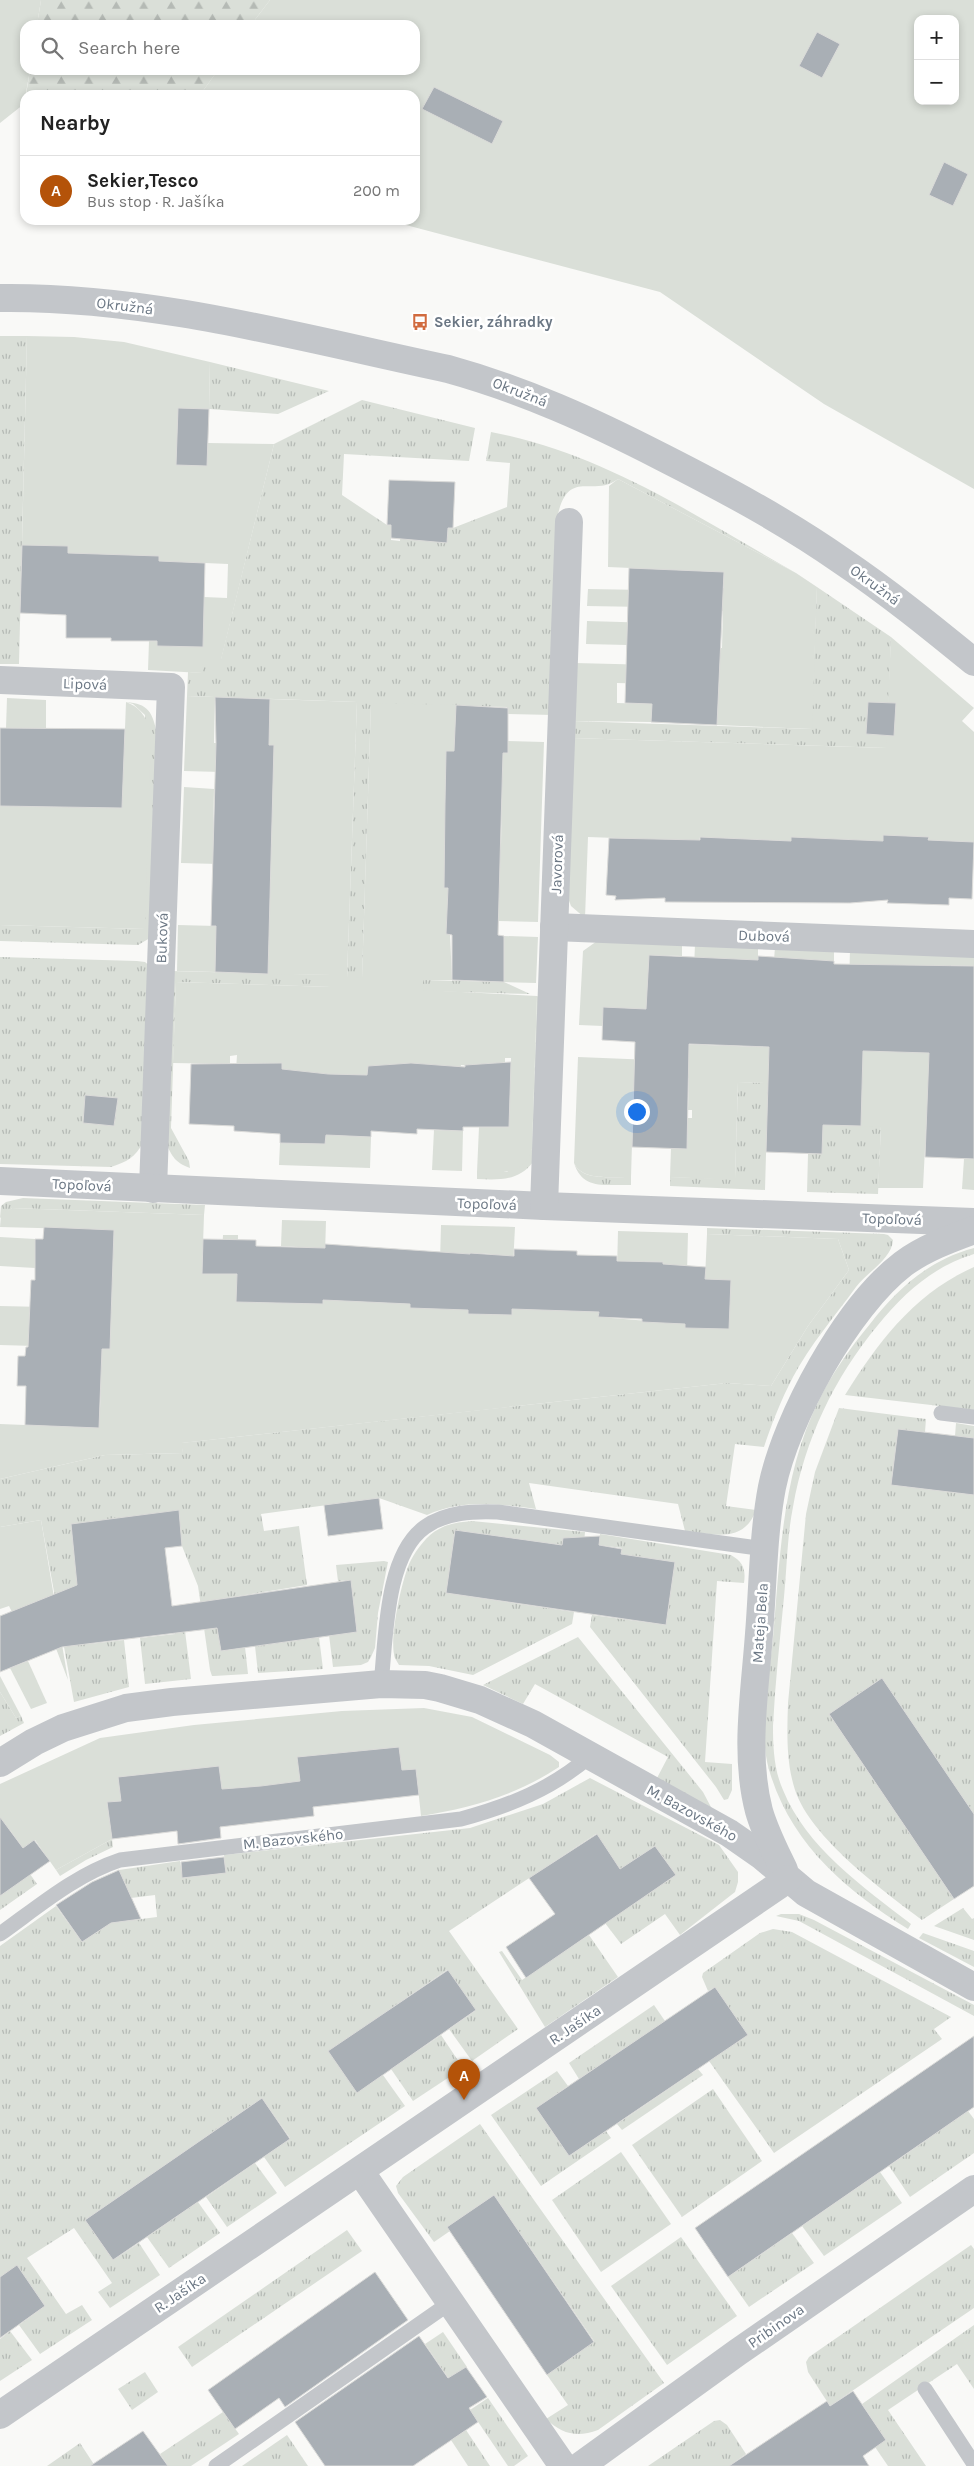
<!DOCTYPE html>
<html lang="en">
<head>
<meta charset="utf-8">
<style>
  :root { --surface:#fff; --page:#f6f6f6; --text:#222; --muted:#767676; --line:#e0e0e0; --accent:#b45309 }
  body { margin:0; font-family:Karla,sans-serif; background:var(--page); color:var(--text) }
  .controls { position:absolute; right:15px; top:15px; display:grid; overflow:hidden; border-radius:10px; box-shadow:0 2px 8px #0003 }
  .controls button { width:45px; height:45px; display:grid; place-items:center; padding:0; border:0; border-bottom:1px solid var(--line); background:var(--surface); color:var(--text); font:25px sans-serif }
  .you { position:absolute; left:636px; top:1111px; width:18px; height:18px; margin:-12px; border:4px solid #fff; border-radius:50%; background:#1a73e8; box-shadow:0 0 0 8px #1a73e833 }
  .badge { display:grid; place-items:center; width:32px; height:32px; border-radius:50%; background:var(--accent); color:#fff; font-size:16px; font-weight:700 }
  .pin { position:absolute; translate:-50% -41px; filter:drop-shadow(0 1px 2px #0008) }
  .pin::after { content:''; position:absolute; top:26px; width:18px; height:15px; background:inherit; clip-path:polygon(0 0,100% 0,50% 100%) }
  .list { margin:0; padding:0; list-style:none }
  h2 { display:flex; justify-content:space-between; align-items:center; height:65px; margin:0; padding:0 20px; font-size:21px }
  h2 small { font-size:16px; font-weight:400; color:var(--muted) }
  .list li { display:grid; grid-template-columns:32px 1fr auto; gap:15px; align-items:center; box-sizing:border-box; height:70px; padding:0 20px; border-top:1px solid var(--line) }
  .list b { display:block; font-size:19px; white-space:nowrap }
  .list p { margin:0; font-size:16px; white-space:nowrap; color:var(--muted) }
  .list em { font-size:16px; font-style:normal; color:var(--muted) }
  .icon { flex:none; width:28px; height:28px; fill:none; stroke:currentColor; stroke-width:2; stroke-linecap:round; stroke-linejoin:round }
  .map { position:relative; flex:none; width:974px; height:2466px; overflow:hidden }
  .search { position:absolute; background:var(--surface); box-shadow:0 2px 8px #0003; left:20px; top:20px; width:400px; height:55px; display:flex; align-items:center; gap:12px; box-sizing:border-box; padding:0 18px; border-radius:15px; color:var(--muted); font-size:19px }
  .panel { position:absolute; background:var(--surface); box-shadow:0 2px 8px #0003; left:20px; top:90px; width:400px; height:135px; border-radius:15px }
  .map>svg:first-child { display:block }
</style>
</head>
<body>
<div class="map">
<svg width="974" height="2466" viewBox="0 0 974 2466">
  <defs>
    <pattern id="grass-tufts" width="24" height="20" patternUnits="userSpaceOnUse" patternTransform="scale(1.25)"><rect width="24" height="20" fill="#dadfd8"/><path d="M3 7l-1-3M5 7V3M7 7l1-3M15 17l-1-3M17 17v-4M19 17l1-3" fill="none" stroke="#b5bab5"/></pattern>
    <pattern id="forest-firs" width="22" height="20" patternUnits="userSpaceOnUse" patternTransform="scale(1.25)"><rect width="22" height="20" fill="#dadfd8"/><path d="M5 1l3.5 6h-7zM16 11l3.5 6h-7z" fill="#b5bab5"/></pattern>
  </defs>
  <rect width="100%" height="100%" fill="#f9f9f7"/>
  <g fill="url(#grass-tufts)">
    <path d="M0 336H27L19 664H0Z"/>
    <path d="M210 362 329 391 278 414 209 409Z"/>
    <path d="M362 400 475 428 469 461 344 454 342 495 387 525H391V540L400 541 401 526 437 528V542L447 543 448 528H453L507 507 510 463 486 461 491 432C605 454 697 517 796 573L618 479C593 498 569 468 558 514L553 715 508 714 507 707 371 704 362 978H347L357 702 187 696 188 672 202 673V659H221L274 444Z"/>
    <path d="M817 587 891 637 887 748 573 738V721L811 729Z"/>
    <path d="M126 702C149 704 152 712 157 733L150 938 138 945 0 941V925L145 929V715L133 704Z"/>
    <path d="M0 957 137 961 145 962 151 967 143 1143C135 1157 127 1162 111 1167L0 1164Z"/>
    <path d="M171 971 331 975V987L176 982 171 1128 189 1161 190 1168C176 1163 172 1157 166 1143Z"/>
    <path d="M423 980 504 982 530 994 423 991Z"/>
    <path d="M537 996 542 998 533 1162C519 1181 499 1180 477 1179V1172H507L532 1149Z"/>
    <path d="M738 1082 768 1083 765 1190 670 1186V1177L735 1179Z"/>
    <path d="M823 1125 881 1126 878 1194 807 1192 808 1154 822 1153Z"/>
    <path d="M574 1163C583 1182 612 1176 631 1177V1185C606 1184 583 1191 574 1163Z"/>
    <path d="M23 1198 205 1205 204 1215 12 1208 0 1218 1 1206 6 1202Z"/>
    <path d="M707 1228 884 1234 888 1235 893 1240C892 1259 867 1272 856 1287 835 1316 810 1345 793 1377 781 1400 772 1423 764 1447L735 1444 726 1506 756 1510C744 1544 713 1534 685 1531L678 1504 529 1483 536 1509C498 1504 464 1499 427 1515L379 1498 261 1514 264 1531 299 1526 307 1585 214 1600 221 1651 245 1647 248 1674 214 1676H212L210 1670 198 1586 182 1546 179 1511 71 1524 74 1554 83 1596 89 1644 124 1640 129 1687 74 1702 41 1520 0 1527V1479L105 1455 183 1453 181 1443 727 1383 771 1386 808 1326 849 1270 838 1239 707 1234Z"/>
    <path d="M974 1248V1254C934 1266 904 1293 878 1325 834 1378 805 1439 793 1507 787 1537 787 1568 784 1597 780 1640 775 1683 773 1726 773 1747 774 1770 783 1790 806 1847 863 1887 911 1924L908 1929C847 1891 792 1845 770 1773 757 1731 769 1681 773 1638 780 1558 782 1472 820 1398 833 1372 851 1347 870 1324 898 1288 929 1260 974 1248Z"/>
    <path d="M974 1267V1410L845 1395C878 1342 915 1293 974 1267Z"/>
    <path d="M839 1408 926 1419 925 1432 898 1429 891 1485 974 1495V1814L882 1678 829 1714 954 1899 922 1920C882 1890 811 1838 795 1790 786 1762 787 1732 788 1703L806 1514 815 1472Z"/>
    <path d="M956 1423 974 1426V1438L955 1436Z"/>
    <path d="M472 1521 585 1532 584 1543 563 1538 562 1545 455 1530 446 1593 574 1612 572 1624 473 1675 429 1666 399 1665C397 1661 394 1658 394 1654 390 1635 402 1577 411 1560 417 1549 427 1535 439 1529 449 1523 461 1522 472 1521Z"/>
    <path d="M600 1534 731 1555C743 1562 746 1569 744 1583L717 1581 705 1762 732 1764V1790L728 1799 724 1800 716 1787 590 1627 592 1615 666 1625 675 1562 621 1554 622 1548 599 1545Z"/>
    <path d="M384 1561 388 1562 378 1613 375 1648 371 1657 368 1662 361 1665 333 1667 329 1635 357 1631 351 1580 338 1581 336 1565Z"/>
    <path d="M184 1623 191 1679 145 1684 140 1638 175 1634 174 1624Z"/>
    <path d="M319 1637 323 1669 258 1673 255 1646Z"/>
    <path d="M578 1637 703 1792 712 1809 657 1778 668 1757 535 1684 523 1704 483 1685Z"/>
    <path d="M0 1692 16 1718 21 1716 24 1723 0 1736Z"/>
    <path d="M590 1778 719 1845 738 1872V1882L735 1892 680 1935 665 1914 621 1944 605 1923 676 1875 655 1846 620 1869 596 1834 449 1931 518 2029 472 2061 449 2029 475 2011 447 1970 329 2051 357 2092 383 2075 405 2106 285 2187 264 2157 290 2138 262 2098 85 2220 113 2260 139 2243 160 2275 110 2308 98 2292 112 2283 74 2228 27 2258 66 2314 82 2305 92 2320 40 2354 19 2325 45 2306 17 2266 0 2277V1946L56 1906 82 1942 111 1923 157 1917 155 1895 131 1898 119 1870 180 1861 183 1878 226 1873 224 1855 470 1828 543 1804Z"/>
    <path d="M112 1839 113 1847 86 1860 60 1876 56 1870Z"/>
    <path d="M30 1874 37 1884 0 1910V1896Z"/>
    <path d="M963 1908 972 1919 974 1918V1940L934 1926Z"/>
    <path d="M781 1914H799L814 1920 974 2005V2016L799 1921 776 1916Z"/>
    <path d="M773 1929 792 1932 951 2017 934 2029 942 2039 774 2153 709 2061 747 2034 715 1987 708 1991 702 1977 703 1973 760 1933Z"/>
    <path d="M923 1933 974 1951V1967L919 1938Z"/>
    <path d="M589 1935 618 1977 545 2027 499 1952 502 1951 522 1980Z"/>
    <path d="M654 2005 665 2021 579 2079 569 2063Z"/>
    <path d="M441 2035 463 2068 413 2101 391 2069Z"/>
    <path d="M698 2069 703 2075 622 2130 617 2124Z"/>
    <path d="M557 2071 568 2086 536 2108 569 2156 606 2131 611 2138 541 2186 491 2115Z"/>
    <path d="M713 2089 762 2161 682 2217 632 2145Z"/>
    <path d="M968 2111 974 2119V2153L910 2197 889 2166Z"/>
    <path d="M480 2124 664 2383 598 2430C577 2438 562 2434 546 2419L568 2405 547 2375 594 2341 494 2195 447 2227 450 2231 434 2242 398 2193 396 2186 403 2177Z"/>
    <path d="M621 2152 671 2224 601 2272 552 2200Z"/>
    <path d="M255 2163 277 2193 227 2227 206 2197Z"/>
    <path d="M880 2172 902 2203 824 2256 802 2226Z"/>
    <path d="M198 2202 220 2233 169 2268 147 2237Z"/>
    <path d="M347 2230 362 2251 192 2367 178 2347Z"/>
    <path d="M792 2233 814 2263 749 2307 728 2277Z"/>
    <path d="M681 2237 737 2316 667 2365 611 2286Z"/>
    <path d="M971 2245 974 2249V2308L830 2406 808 2372 806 2362 809 2357Z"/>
    <path d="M974 2325V2389L957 2364 888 2410 926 2466H888L875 2447 886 2440 862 2404Z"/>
    <path d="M10 2331 32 2360 0 2381V2339Z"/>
    <path d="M443 2332 467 2367 449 2379 425 2344Z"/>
    <path d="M145 2372 158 2392 132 2410 118 2389Z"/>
    <path d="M488 2398 528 2456 514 2466H508L470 2410Z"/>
    <path d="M223 2412 239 2434 191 2466H168L160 2454Z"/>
    <path d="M720 2420 727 2425 746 2454 729 2466H648L714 2421Z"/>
    <path d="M466 2430 490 2466H468L451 2440Z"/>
    <path d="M287 2435 308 2466H242Z"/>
    <path d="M80 2443 95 2466H47Z"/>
  </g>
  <g fill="url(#forest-firs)">
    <path d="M41 0H270L251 25H37Z"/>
    <path d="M30 70H218L200 95H26Z"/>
  </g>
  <g fill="#dadfd8" fill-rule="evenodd">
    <path d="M0 0H41L37 25H25V70H30L24 104 0 123Z"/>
    <path d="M270 0H974V489L824 404 660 292 387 220H415V95H200L218 70H415V25H251ZM918 19H955V101H918Z"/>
    <path d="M27 336 74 337 124 342 210 362 209 409 178 408 176 465 207 466 208 443 274 444 221 660 203 659 202 673 148 670 149 641H157V646L204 597 227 598 228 564 159 561V556L68 553 22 545Z"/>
    <path d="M618 479 796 573 817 587 812 729 717 725 720 665 716 648H722L723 611 717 610 718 589 724 588V572L608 567 609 486Z"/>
    <path d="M588 589 646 590 645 607 587 606Z"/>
    <path d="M587 621 655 623 627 645 586 644Z"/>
    <path d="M891 637 974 708 962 721 974 732V842L928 840 929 837 883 835V841H791L700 837 699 841 588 837 585 918 571 906 568 898 573 738 886 748 887 735H894L896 704 888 703Z"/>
    <path d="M575 663 654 665V684L617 683V703L652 704 651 722 573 721Z"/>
    <path d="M187 696 215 697 214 743H222L221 772 184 771Z"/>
    <path d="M7 698 46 700V728H6Z"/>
    <path d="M270 699 357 702 347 977 362 978 371 703 456 705 454 751H446L444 888H448L452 980H423V990L537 996 532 1149C522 1177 503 1172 477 1172L479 1127H509L511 1058H505V1068L461 1065 460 1071 368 1066 367 1075 328 1074 282 1083V1063L236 1070 237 1055 230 1056V1064L173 1063 176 982 331 987V975L268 974 274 745H269Z"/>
    <path d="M126 702C142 708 146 718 151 733L145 929 0 925V806L122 807Z"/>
    <path d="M508 741 544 742 538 922 498 921 497 844H501L502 799 497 798 498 753H508Z"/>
    <path d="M184 787 214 789 213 834 219 835 218 864 181 863Z"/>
    <path d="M178 925 216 926 215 972 177 971Z"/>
    <path d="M504 936 538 937 536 983 504 982Z"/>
    <path d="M597 941 682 943V956L649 955 646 1009 603 1007V1026L579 1025 583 951Z"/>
    <path d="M695 944 758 946V960H774L775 947 834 948V961L756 1012 758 960 726 959 694 969Z"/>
    <path d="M850 949 974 953V966L951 965 950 1020 910 965H876L849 989Z"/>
    <path d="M678 1044 974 1054 928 1087 923 1188H878L881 1127 861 1126 862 1087 738 1082 735 1180 670 1177 671 1148 687 1149 688 1118H692V1110H688L689 1078 634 1077 631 1177C613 1176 583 1182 574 1163L578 1057 677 1061Z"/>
    <path d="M434 1130 463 1131 462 1171 432 1170Z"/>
    <path d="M326 1135 371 1137 370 1168 279 1165 280 1143 325 1144Z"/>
    <path d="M964 1159H974V1190L962 1189Z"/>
    <path d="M12 1208 204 1215 202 1274H221L223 1235H238L237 1302 322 1304 323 1300 410 1304V1308L453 1309 440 1262 441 1225 515 1227 513 1265 490 1264 491 1254 471 1253 468 1314 511 1315 512 1309 599 1312V1317L685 1324V1328H729L731 1280 705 1279 707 1234 838 1239 849 1270 808 1326 771 1386 727 1383 182 1443 183 1453 105 1455 0 1479V1424L99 1428 101 1389 95 1349H110L113 1230 0 1227 1 1215Z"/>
    <path d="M282 1220 326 1221 325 1254H298V1247L281 1246Z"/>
    <path d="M618 1231 688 1233 687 1273 663 1272V1262L645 1261 644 1271 617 1270Z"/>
    <path d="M0 1237 35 1239V1268L0 1266Z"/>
    <path d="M0 1306 45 1307 35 1346 0 1345Z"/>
    <path d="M41 1520 68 1680 38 1601 12 1612 9 1606 0 1609V1527Z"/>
    <path d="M28 1661 47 1703 31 1709 10 1668Z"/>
    <path d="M0 1676 21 1716 16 1718 0 1692Z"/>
    <path d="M424 1708 472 1717 550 1755 559 1762V1767C517 1795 471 1808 421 1816L416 1769 402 1770 399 1747 298 1757 300 1781 286 1783 290 1819 240 1825 236 1788 222 1790 219 1766 118 1777 121 1801 107 1803 112 1839 56 1870 35 1840 23 1848 10 1830 0 1836V1784L100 1738 194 1725 342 1711Z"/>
  </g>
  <g fill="#a9afb5" stroke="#dbdbd9">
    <path d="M817 32 840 44 822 78 799 66Z"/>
    <path d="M434 87 503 121 492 144 422 109Z"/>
    <path d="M944 162 968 174 953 206 929 195Z"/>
    <path d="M178 408 209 409 207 466 176 465Z"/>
    <path d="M389 480 455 482 453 528H448L447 543 391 538V525H387Z"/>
    <path d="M22 545 68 546V553L159 556V561L205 563 203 647 157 646V641H111V638H66V615L20 613Z"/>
    <path d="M629 568 724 572 717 725 651 722 652 704 625 703Z"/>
    <path d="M215 697 270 699 269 745H274L268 974 215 972 216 926H211L216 743Z"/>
    <path d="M868 702 896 703 894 736 866 734Z"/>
    <path d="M456 705 508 708V753H503L498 935 504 936V982L452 980V935L446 934 448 888H444L445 803 446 751H454Z"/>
    <path d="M0 728 125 729 122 808 0 806Z"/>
    <path d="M883 835 929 837 928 840 974 842 972 899 949 898V905L887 903 888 900 850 903 665 902V898L615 900 616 896 606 895 609 838 700 840V837L791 841V837L883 841Z"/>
    <path d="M649 955 758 960V956L834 961V964L974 966V1159L925 1157 929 1053 863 1051 861 1126 823 1125 822 1154 766 1152 769 1047 689 1044 687 1149 632 1147 635 1042 602 1040 603 1007 646 1009Z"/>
    <path d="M511 1062 509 1127H463V1131L417 1129V1134L371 1131V1137L326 1135 325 1144 280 1143V1134L234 1131V1126L189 1124 191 1064 282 1063V1069L328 1074 367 1075 368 1066 411 1063 465 1067V1065Z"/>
    <path d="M85 1095 118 1098 114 1126 83 1123Z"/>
    <path d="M44 1227 114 1230 110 1349H102L99 1428 25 1425 26 1386H17L18 1356H25L26 1347H28L31 1280H35V1239H43Z"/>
    <path d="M203 1239 256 1240V1246L325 1248V1244L470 1254V1253L514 1256V1249L577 1251V1255L617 1256V1261L663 1262V1264L706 1267 705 1279 731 1280 729 1329 685 1328V1324L642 1322V1319L598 1317 599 1312 512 1309V1315L468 1314V1310L410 1308V1304L323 1300V1304L236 1302 237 1274H202Z"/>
    <path d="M898 1429 974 1438V1495L891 1485Z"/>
    <path d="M379 1498 383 1529 328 1536 324 1505Z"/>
    <path d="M179 1510 182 1546 165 1548 172 1606 351 1580 357 1632 221 1651 217 1628 62 1647 0 1672V1616L77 1585 71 1524Z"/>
    <path d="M455 1530 562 1545 563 1538 600 1536 599 1545 622 1549 621 1554 675 1562 666 1625 446 1593Z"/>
    <path d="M882 1678 974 1814V1886L954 1899 829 1714Z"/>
    <path d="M399 1747 402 1770 416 1769 419 1795 313 1807 314 1816 220 1827 221 1838 178 1844 177 1831 112 1839 107 1802 121 1801 118 1777 219 1766 222 1789 261 1786 300 1781 297 1757Z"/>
    <path d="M0 1817 23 1848 34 1840 50 1861 0 1896Z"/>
    <path d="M597 1834 620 1869 655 1846 676 1875 526 1978 506 1947 555 1914 529 1878Z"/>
    <path d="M224 1857 226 1873 182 1878 181 1862Z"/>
    <path d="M119 1870 141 1919 111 1923 82 1942 56 1905 92 1882Z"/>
    <path d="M448 1970 476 2010 357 2093 328 2051Z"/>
    <path d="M715 1987 748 2035 569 2156 536 2108Z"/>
    <path d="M974 2036V2107L728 2277 695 2228Z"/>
    <path d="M262 2098 290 2139 113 2260 85 2220Z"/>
    <path d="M494 2195 594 2342 547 2375 447 2227Z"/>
    <path d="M17 2265 45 2306 0 2338V2277Z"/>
    <path d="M375 2272 408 2320 285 2407 279 2398 235 2429 208 2390Z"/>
    <path d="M419 2336 448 2378 466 2367 487 2397 469 2408 478 2422 413 2466H325L295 2422Z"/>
    <path d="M853 2391 886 2440 863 2456 869 2466H729L827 2401 830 2406Z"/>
    <path d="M143 2431 168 2466H90Z"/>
  </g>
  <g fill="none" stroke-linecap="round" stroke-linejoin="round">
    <g stroke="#c3c6ca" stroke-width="15">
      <path d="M941 1413 974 1417"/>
      <path d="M381 1684C386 1640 385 1555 425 1527 446 1512 473 1511 498 1512L765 1549"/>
      <path d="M0 1934C38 1907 75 1875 120 1860L461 1819C509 1806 552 1789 590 1756"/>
      <path d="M925 2389 974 2464"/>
      <path d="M216 2466 451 2302"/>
    </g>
    <g stroke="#c3c6ca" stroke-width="28">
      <path d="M0 298C152 296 301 338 448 369 524 390 592 421 662 457 723 488 785 521 842 561 888 592 931 627 974 662"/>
      <path d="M0 680 171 687 153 1189"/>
      <path d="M554 927 974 944"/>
      <path d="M0 1181 544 1206 974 1222"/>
      <path d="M544 1206 569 522"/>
      <path d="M0 1763 34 1742 63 1728 126 1708 172 1702 381 1684 425 1685 440 1688 480 1700 533 1724 729 1833 762 1856 806 1893 974 1987"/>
      <path d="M784 1870C775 1851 765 1832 759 1811 744 1754 755 1691 759 1634 763 1585 763 1534 772 1487 786 1418 847 1307 903 1264 923 1249 949 1239 974 1230"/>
      <path d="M360 2171 563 2466"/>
      <path d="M0 2415 788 1879"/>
      <path d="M580 2466 738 2352 974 2189"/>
    </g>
  </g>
  <defs>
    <g id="bus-bare" transform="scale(1.35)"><path d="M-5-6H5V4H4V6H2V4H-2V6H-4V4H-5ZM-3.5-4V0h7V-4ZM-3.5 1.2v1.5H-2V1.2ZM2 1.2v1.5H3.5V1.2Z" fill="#d16b3f" stroke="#fff" stroke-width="2.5" paint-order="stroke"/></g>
  </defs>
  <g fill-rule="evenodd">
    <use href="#bus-bare" x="420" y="322"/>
  </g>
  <g text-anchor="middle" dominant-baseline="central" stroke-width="5" stroke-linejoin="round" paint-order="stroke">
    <g font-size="15" fill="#6b7784" stroke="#fff">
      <text transform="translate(125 306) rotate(7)">Okružná</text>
      <text transform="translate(520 392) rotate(21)">Okružná</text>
      <text transform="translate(875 585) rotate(36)">Okružná</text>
      <text transform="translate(85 684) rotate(2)">Lipová</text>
      <text transform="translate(557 864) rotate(-88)">Javorová</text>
      <text transform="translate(764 936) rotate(2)">Dubová</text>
      <text transform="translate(162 938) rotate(-88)">Buková</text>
      <text transform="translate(82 1185) rotate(3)">Topoľová</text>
      <text transform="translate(487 1204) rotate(2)">Topoľová</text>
      <text transform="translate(892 1219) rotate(2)">Topoľová</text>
      <text transform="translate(760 1623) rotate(-86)">Mateja Bela</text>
      <text transform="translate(692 1813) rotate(29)">M. Bazovského</text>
      <text transform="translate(293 1839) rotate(-6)">M. Bazovského</text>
      <text transform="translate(575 2025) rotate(-34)">R. Jašíka</text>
      <text transform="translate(180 2293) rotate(-34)">R. Jašíka</text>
      <text transform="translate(776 2326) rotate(-35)">Pribinova</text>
    </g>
    <g font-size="15" font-weight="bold" fill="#6b7784" stroke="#fff" text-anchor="start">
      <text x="434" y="322">Sekier, záhradky</text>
    </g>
  </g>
</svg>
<div class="controls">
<button>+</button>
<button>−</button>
</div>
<div class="you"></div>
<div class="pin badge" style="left:464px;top:2100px">A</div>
<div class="search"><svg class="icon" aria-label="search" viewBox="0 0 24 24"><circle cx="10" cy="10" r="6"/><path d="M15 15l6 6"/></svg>Search here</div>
<section class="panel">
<h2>Nearby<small></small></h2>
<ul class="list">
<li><span class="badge">A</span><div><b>Sekier,Tesco</b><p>Bus stop · R. Jašíka</p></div><em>200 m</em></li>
</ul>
</section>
</div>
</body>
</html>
